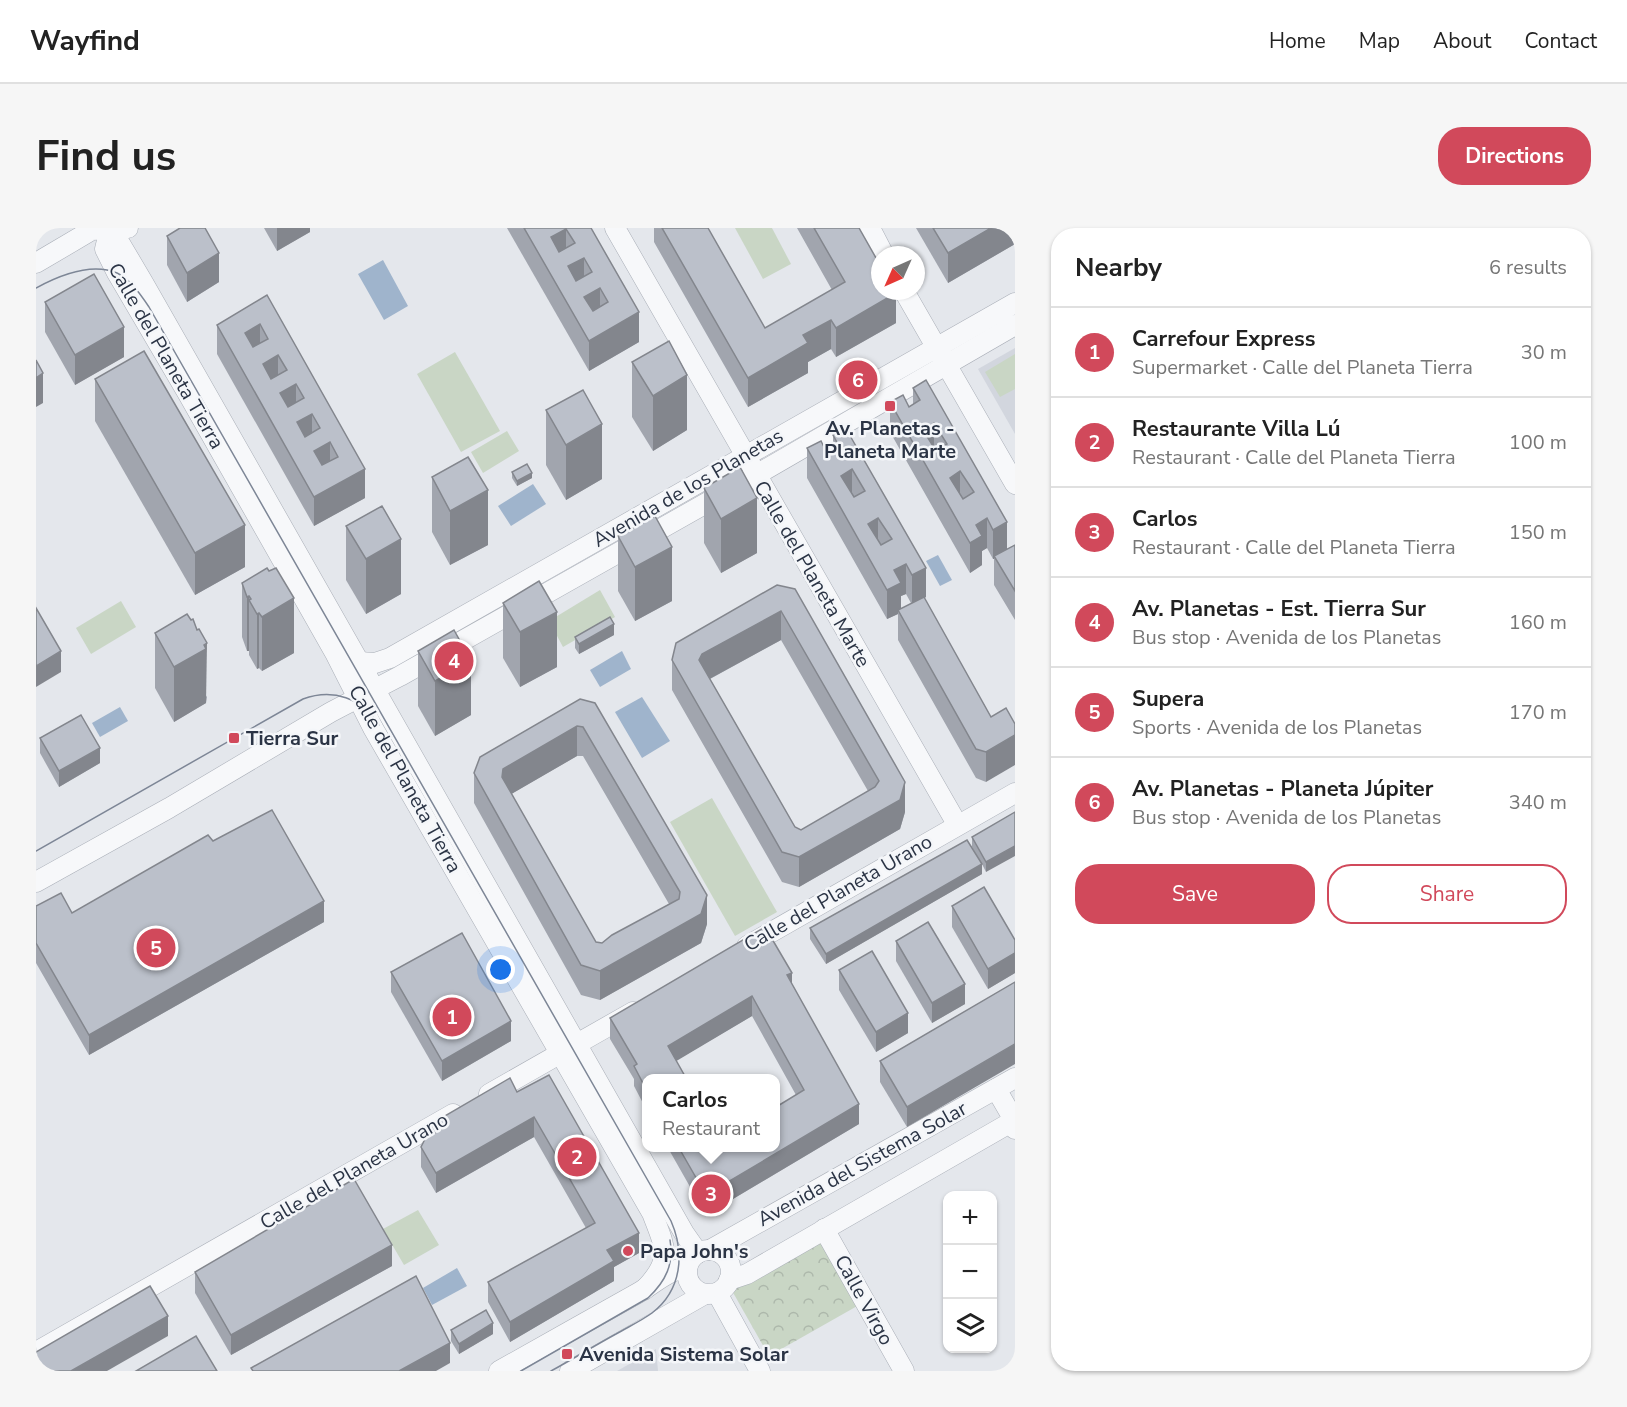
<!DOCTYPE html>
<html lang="en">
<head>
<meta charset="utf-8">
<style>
  :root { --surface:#fff; --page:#f6f6f6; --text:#222; --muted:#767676; --line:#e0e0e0; --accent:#d1495b }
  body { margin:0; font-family:"Nunito Sans",sans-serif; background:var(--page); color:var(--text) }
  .controls { position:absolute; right:18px; bottom:18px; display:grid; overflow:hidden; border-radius:12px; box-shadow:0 2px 4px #0004 }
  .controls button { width:54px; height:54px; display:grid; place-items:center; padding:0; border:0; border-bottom:2px solid var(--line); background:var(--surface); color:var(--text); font:30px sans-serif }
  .compass { position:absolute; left:835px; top:18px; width:54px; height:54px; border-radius:50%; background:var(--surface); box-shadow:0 2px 4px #0004; rotate:225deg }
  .you { position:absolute; left:465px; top:742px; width:21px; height:21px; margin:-15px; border:4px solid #fff; border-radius:50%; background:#1a73e8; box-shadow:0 0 0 9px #1a73e833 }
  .badge { display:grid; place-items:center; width:39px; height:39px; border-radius:50%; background:var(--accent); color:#fff; font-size:20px; font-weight:700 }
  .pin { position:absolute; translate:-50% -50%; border:3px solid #fff; box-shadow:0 2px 6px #0006 }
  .popup { position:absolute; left:606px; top:846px; width:138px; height:78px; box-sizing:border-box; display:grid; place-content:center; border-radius:12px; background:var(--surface); filter:drop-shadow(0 2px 4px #0005); font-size:20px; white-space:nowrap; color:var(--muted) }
  .popup b { font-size:22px; color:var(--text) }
  .popup::after { content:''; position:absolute; left:50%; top:100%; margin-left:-12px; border:12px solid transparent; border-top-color:var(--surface) }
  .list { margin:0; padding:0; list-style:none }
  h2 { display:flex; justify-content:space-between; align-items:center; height:78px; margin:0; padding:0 24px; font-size:26px }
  h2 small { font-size:20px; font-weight:400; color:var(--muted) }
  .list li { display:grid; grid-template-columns:39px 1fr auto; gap:18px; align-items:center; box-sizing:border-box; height:90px; padding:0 24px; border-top:2px solid var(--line) }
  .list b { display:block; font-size:22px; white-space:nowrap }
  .list p { margin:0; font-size:20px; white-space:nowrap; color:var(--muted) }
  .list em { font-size:20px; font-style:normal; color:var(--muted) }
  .actions { display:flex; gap:12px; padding:18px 24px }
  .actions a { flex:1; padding:14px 0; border:2px solid var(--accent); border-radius:24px; text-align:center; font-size:21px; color:var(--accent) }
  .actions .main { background:var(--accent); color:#fff }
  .icon { flex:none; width:33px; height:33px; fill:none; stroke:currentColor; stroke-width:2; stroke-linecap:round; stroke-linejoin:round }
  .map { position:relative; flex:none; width:979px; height:1143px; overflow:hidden; border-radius:24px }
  header { display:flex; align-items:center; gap:36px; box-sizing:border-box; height:84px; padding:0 30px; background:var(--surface); border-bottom:2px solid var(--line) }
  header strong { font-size:28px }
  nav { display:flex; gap:33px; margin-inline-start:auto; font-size:21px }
  .intro { display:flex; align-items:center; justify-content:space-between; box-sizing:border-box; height:144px; padding:0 36px }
  h1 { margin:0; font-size:42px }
  .button { padding:15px 27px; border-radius:24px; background:var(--accent); color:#fff; font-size:21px; font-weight:700 }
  main { display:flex; gap:36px; padding:0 36px }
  aside { flex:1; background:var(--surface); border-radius:24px; box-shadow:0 2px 4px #0004 }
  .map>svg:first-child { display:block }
</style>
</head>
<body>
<header>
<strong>Wayfind</strong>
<nav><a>Home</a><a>Map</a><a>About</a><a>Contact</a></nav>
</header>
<div class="intro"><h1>Find us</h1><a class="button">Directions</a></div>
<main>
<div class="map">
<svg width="979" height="1143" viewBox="0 0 979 1143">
  <defs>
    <pattern id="park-crowns" width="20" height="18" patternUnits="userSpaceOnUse" patternTransform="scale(1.5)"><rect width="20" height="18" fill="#c9d6c5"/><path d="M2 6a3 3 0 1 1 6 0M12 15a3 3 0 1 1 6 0" fill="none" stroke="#adb8ab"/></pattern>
  </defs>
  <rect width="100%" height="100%" fill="#e4e7ec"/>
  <g fill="#d2d6de">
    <path d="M979 120V206L942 141Z"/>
    <path d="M620 1121 622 1143H581Z"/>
  </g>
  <path fill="url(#park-crowns)" d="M786 1009 823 1077 733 1128 695 1061Z"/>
  <g fill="#c9d6c5">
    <path d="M699 0H736L755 36 727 51Z"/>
    <path d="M419 124 464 203 425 224 381 146Z"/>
    <path d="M979 126V161L964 169 949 144Z"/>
    <path d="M471 203 483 223 447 245 435 224Z"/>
    <path d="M564 362 579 389 527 419 513 393Z"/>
    <path d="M85 373 100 399 55 426 40 400Z"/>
    <path d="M676 570 741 684 699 708 634 594Z"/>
    <path d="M382 982 403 1017 368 1037 347 1001Z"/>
  </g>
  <g fill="#9fb4cc">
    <path d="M347 32 372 78 348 92 322 46Z"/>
    <path d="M497 256 510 276 475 298 462 278Z"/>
    <path d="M902 327 916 352 904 358 890 333Z"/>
    <path d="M586 423 595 441 564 459 554 442Z"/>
    <path d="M606 469 634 513 606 530 579 484Z"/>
    <path d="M84 479 92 493 64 509 56 495Z"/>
    <path d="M421 1040 431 1058 396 1077 387 1060Z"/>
  </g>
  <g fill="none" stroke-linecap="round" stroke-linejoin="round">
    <g stroke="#a9aeb7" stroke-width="21">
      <g id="minor">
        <path d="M74 0 69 21 81 45 152 166 299 425 337 500 616 985C630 1021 637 1032 608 1062"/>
        <path d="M579 0 921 596"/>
        <path d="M834 0 848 27"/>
        <path d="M73 2 82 12 108 56 648 1005 662 1025"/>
        <path d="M0 35 56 2 92 0"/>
        <path d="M868 63 979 256"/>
        <path d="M323 434 339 435 354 430 979 75"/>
        <path d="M0 654 133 580 295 484 364 448 720 247 979 97"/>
        <path d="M711 718 979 565"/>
        <path d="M960 861 978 892 979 901"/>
        <path d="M453 866 597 784"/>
        <path d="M788 1001 868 1143"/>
        <path d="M674 1022 979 850"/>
        <circle cx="673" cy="1044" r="22"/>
        <path d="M693 1052 711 1046 979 892"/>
        <path d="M681 1065 724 1143"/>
        <path d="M0 1124 417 886"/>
        <path d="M463 1143C509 1117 556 1091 602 1065 618 1056 632 1042 651 1039"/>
        <path d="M534 1143 669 1066"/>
      </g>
    </g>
    <use href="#minor" stroke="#f7f8fa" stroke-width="20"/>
    <g stroke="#7d8696" stroke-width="1.5">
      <path d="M0 60C22 48 55 34 81 45 94 51 105 67 113 79L635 993C649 1025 646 1062 616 1085 605 1093 592 1099 580 1106 558 1118 537 1131 515 1143"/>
      <path d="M0 623 267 471C297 460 326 470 343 497"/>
      <path d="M485 1143 612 1070C630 1053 638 1036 634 1012"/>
    </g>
  </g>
  <g fill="#a1a5ae" fill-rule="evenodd">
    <path d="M228 0H274V4L241 23Z"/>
    <path d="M471 0H555L603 114 553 143Z"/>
    <path d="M618 0H672L729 100 796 62 761 0H823L860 95 800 129 795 121 772 134V145L712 179 618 14Z"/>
    <path d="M880 0H979V16L912 55Z"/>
    <path d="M131 8 183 54 151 74 131 37Z"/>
    <path d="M231 67 329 270 278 298 181 126V97Z"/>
    <path d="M9 74 88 129 39 157 9 104Z"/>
    <path d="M596 134 651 202 617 223 596 189Z"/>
    <path d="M59 151 209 339 159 367 59 193Z"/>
    <path d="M890 152 971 321 979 317V392L958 357V331H957L951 320 946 323V337L934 345 854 204V174L873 179 877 177V160Z"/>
    <path d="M510 182 566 251 530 272 510 237Z"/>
    <path d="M797 207 890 369 888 370 955 489 950 554 940 550 862 412V386L851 391 771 250V220L791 225 797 222ZM870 366 875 375 865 381V368Z"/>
    <path d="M476 244 496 250 481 258 476 250Z"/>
    <path d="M396 249 452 317 414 337 396 304Z"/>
    <path d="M668 260 721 325 685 345 668 315Z"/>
    <path d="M310 298 365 366 330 386 310 352Z"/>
    <path d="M582 308 636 373 599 393 582 363Z"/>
    <path d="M206 355 258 425 226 443 223 440 221 441 213 427V423H211L206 409Z"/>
    <path d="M741 357 869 584 864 601 763 659 746 654 636 462V432ZM745 412 832 563 765 602 759 599 674 451Z"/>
    <path d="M467 375 521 439 484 459 467 430Z"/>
    <path d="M119 405 171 469 170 475 138 494 119 460Z"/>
    <path d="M578 407 543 426 539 420V409Z"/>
    <path d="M382 423 435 487 399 508 382 478Z"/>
    <path d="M544 471 671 696 665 715 564 772 545 767 438 575V545ZM541 528H547L633 676 566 715 560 714 475 566Z"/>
    <path d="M4 510 64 535 23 559 4 525Z"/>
    <path d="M979 584 950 644 946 636V646L790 736 774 711V700L944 633 936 619V609Z"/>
    <path d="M0 678 36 685 288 694 53 827 0 735Z"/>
    <path d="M916 678 979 712V745L952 761 916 699Z"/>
    <path d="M860 713 929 776 896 795 860 733Z"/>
    <path d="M803 742 872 805 840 824 803 762Z"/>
    <path d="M355 744 475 813 406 853 355 764Z"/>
    <path d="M979 754 871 899 844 854V833Z"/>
    <path d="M756 756 823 896 670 987 632 920H740L760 867 716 788 610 850V881L598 858V851L574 811V790Z"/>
    <path d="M481 864 603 1025 578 1039V1053L474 1114 452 1074V1054L550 1000 498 909 400 965 385 939V919L395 906V896Z"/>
    <path d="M356 1038 195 1127 159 1065V1044Z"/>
    <path d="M415 1102 457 1106 423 1126 415 1113Z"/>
  </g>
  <g fill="#83868d">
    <path d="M241 0H274V4L241 23Z"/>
    <path d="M955 0H979V16L912 55V25Z"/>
    <path d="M530 1V30L515 39V9Z"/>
    <path d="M183 25V54L151 74V45Z"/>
    <path d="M548 30V59L532 68V38Z"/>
    <path d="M564 60V89L548 98V69Z"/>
    <path d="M860 65V95L800 129V100Z"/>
    <path d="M603 84V114L553 143V113Z"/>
    <path d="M795 92V121L772 134V145L712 179V150L767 107Z"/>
    <path d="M224 96V126L209 134V105Z"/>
    <path d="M88 99V129L39 157V127Z"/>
    <path d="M242 127V157L227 166V136Z"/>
    <path d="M7 145V175L0 179V150Z"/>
    <path d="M651 147V202L617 223V168Z"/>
    <path d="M260 156V185L244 194V165Z"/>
    <path d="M276 186V215L261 224V194Z"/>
    <path d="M898 195V225L887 202Z"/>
    <path d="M566 196V251L530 272V217Z"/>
    <path d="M294 214V244L278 252V223Z"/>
    <path d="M329 241V270L278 298V269Z"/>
    <path d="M816 241V271L805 248Z"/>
    <path d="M924 243V273L914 250Z"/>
    <path d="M496 245V250L481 258V253Z"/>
    <path d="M452 262V317L414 337V283Z"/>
    <path d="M721 270V325L685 345V291Z"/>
    <path d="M842 290V319L832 296Z"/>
    <path d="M951 290V320L946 323V337L934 345V315L940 297Z"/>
    <path d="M971 294V323L958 328V331H957V302Z"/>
    <path d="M209 297V339L159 367V325Z"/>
    <path d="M365 311V366L330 386V331Z"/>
    <path d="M636 319V373L599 393V339Z"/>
    <path d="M870 336V366L865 368V384L862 382V386L851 391V362L858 342Z"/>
    <path d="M890 340V369L876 377V347Z"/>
    <path d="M213 368V423H211V369Z"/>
    <path d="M258 370V425L226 443V389Z"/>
    <path d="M745 383V412L666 455 663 432 666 426Z"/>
    <path d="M521 384V439L484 459V404Z"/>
    <path d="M223 385V440L221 441V386Z"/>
    <path d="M578 396V407L543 426V416Z"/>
    <path d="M171 415 170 475 138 494V439Z"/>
    <path d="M25 423V444L0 459V438Z"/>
    <path d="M435 433V487L399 508V453Z"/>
    <path d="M541 498V528L467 571 466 549 467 541Z"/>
    <path d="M979 507V537L950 554V524Z"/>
    <path d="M64 520V535L23 559V543Z"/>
    <path d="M869 554V584L864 601 763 659V629Z"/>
    <path d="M979 618V628L950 644V634Z"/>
    <path d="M946 636V646L790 736V726Z"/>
    <path d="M671 667V696L665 715 564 772V743Z"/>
    <path d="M288 673V694L53 827V807Z"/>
    <path d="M979 725V745L952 761V741Z"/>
    <path d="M756 745V765L751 747Z"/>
    <path d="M929 756V776L896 795V775Z"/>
    <path d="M716 768V788L632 838V818Z"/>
    <path d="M872 785V805L840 824V804Z"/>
    <path d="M475 793V813L406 853V833Z"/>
    <path d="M979 816V836L871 899V879Z"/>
    <path d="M823 876V896L670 987V967Z"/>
    <path d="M498 889V909L400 965V945Z"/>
    <path d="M603 1005V1025L578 1039V1053L474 1114V1094L571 1022Z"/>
    <path d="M356 1017V1038L195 1127V1107Z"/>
    <path d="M132 1088V1108L71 1143H35Z"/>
    <path d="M457 1095V1106L423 1126V1116Z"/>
    <path d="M414 1115V1135L400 1143H363Z"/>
  </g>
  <g fill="#bbc0ca" stroke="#83868d" stroke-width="1.5" fill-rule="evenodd">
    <path d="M144 0H169L183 25 151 45 131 8Z"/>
    <path d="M488 0H555L603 84 553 113ZM530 1 539 15 523 24 515 9ZM548 30 556 44 540 53 532 38ZM564 60 572 74 557 83 548 69Z"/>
    <path d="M626 0H672L729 100 809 54 778 0H823L844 37V63H859L860 65 800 100 795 92 767 107 772 115 712 150Z"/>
    <path d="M897 0H955L912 25Z"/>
    <path d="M58 46 88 99 39 127 9 74Z"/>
    <path d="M231 67 329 241 278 269 181 97ZM224 96 232 111 217 119 209 105ZM242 127 251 142 235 151 227 136ZM260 156 268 170 252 179 244 165ZM276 186 284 200 269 209 261 194ZM294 214 302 229 286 237 278 223Z"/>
    <path d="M633 113 651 147 617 168 596 134Z"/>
    <path d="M108 123 209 297 159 325 59 151Z"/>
    <path d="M0 132 7 145 0 150Z"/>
    <path d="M890 152 971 294 957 302 951 290 940 297 946 308 934 315 854 174 867 167 873 179 884 172 877 160ZM898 195 911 216 900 223 887 202ZM924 243 938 264 927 271 914 250Z"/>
    <path d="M547 162 566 196 530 217 510 182Z"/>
    <path d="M809 199 890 340 876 347 870 336 858 342 865 355 851 362 771 220 785 213 791 225 803 218 797 207ZM816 241 829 263 818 269 805 248ZM842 290 856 311 845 317 832 296Z"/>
    <path d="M432 229 452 262 414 283 396 249Z"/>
    <path d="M491 236 496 245 481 253 476 244Z"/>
    <path d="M704 239 721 270 685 291 668 260Z"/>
    <path d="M346 278 365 311 330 331 310 298Z"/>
    <path d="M619 288 636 319 599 339 582 308Z"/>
    <path d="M979 317V363L958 328Z"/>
    <path d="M231 340 233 343 240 340 258 370 226 389 223 385 221 386 213 372 215 371 213 368 211 369 206 355Z"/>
    <path d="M503 353 521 384 484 404 467 375Z"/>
    <path d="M741 357 759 361 869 554 864 572 763 629 746 624 636 432 640 415ZM745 383 843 553 839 559 765 602 759 599 663 432 666 426Z"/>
    <path d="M888 369 955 489 970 480 979 496V507L950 524 940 521 862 382Z"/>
    <path d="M0 380 25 423 0 438Z"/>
    <path d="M151 386 155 392 157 391 161 402 163 401 171 415 168 417 170 421 138 439 119 405Z"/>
    <path d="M574 389 578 396 543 416 539 409Z"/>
    <path d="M418 402 435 433 399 453 382 423Z"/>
    <path d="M544 471 559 475 671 667 665 686 564 743 545 737 438 545 444 529ZM541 498 547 499 644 664 643 671 576 707 566 715 560 714 466 549 467 541Z"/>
    <path d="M45 487 64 520 23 543 4 510Z"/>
    <path d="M236 582 288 673 53 807 0 715V678L25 665 36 685 172 607 177 613Z"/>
    <path d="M979 584V618L950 634 936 609Z"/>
    <path d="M931 612 946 636 790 726 774 700Z"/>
    <path d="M948 659 979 712V725L952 741 916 678Z"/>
    <path d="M892 694 929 756 896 775 860 713Z"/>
    <path d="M729 699 756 745 751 747 823 876 670 967 643 920H740V879L768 862 716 768 632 818 650 850H610V861L598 838 601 836 574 790Z"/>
    <path d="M426 705 475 793 406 833 355 744Z"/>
    <path d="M836 723 872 785 840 804 803 742Z"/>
    <path d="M979 754V816L871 879 844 833Z"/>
    <path d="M513 847 603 1005 571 1022 578 1033 474 1094 452 1054 559 995 498 889 400 945 385 919 390 909 399 905 395 896 474 850 481 864Z"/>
    <path d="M318 951 356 1017 195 1107 159 1044Z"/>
    <path d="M380 1048 414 1115 363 1143H217L215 1140Z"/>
    <path d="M114 1058 132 1088 35 1143H0V1124Z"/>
    <path d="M450 1082 457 1095 423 1116 415 1102Z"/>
    <path d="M160 1108 181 1143H100Z"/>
  </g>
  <g fill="#d1495b" stroke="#f4f6f9" stroke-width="2">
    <rect x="848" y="172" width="12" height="12" rx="3"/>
    <rect x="192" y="504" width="12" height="12" rx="3"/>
    <circle cx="592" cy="1023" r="6"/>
    <rect x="525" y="1120" width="12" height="12" rx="3"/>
  </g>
  <g text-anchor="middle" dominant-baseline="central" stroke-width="5" stroke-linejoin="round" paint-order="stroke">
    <g font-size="20" fill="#2b3445" stroke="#f4f6f9">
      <text transform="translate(130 128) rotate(60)">Calle del Planeta Tierra</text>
      <text transform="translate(652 260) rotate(-30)">Avenida de los Planetas</text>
      <text transform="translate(776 346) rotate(60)">Calle del Planeta Marte</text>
      <text transform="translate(369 551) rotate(61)">Calle del Planeta Tierra</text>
      <text transform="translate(802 665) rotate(-30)">Calle del Planeta Urano</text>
      <text transform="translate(826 936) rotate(-29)">Avenida del Sistema Solar</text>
      <text transform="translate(318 943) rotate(-30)">Calle del Planeta Urano</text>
      <text transform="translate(828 1072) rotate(61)">Calle Virgo</text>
    </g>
    <g font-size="20" font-weight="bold" fill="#2b3445" stroke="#f4f6f9" text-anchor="start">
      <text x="854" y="200" text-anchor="middle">Av. Planetas -<tspan x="854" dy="23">Planeta Marte</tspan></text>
      <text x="210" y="510">Tierra Sur</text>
      <text x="604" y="1023">Papa John's</text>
      <text x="543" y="1126">Avenida Sistema Solar</text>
    </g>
  </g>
</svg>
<div class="controls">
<button>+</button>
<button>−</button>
<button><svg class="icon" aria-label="layers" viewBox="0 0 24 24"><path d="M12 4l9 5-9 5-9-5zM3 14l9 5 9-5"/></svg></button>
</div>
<svg class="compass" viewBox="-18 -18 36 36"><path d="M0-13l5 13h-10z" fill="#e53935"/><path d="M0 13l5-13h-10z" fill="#767676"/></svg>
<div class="you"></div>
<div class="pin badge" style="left:416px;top:789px">1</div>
<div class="pin badge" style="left:541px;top:929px">2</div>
<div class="pin badge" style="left:675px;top:966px">3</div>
<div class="popup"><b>Carlos</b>Restaurant</div>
<div class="pin badge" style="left:418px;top:433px">4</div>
<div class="pin badge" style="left:120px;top:720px">5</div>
<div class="pin badge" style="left:822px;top:152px">6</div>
</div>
<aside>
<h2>Nearby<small>6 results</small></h2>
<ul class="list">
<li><span class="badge">1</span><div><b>Carrefour Express</b><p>Supermarket · Calle del Planeta Tierra</p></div><em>30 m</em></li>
<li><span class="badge">2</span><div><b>Restaurante Villa Lú</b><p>Restaurant · Calle del Planeta Tierra</p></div><em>100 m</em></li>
<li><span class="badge">3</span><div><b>Carlos</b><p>Restaurant · Calle del Planeta Tierra</p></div><em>150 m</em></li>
<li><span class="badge">4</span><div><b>Av. Planetas - Est. Tierra Sur</b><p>Bus stop · Avenida de los Planetas</p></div><em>160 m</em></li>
<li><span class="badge">5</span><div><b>Supera</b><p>Sports · Avenida de los Planetas</p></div><em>170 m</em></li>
<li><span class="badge">6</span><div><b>Av. Planetas - Planeta Júpiter</b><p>Bus stop · Avenida de los Planetas</p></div><em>340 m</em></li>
</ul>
<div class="actions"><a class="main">Save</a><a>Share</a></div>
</aside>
</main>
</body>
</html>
